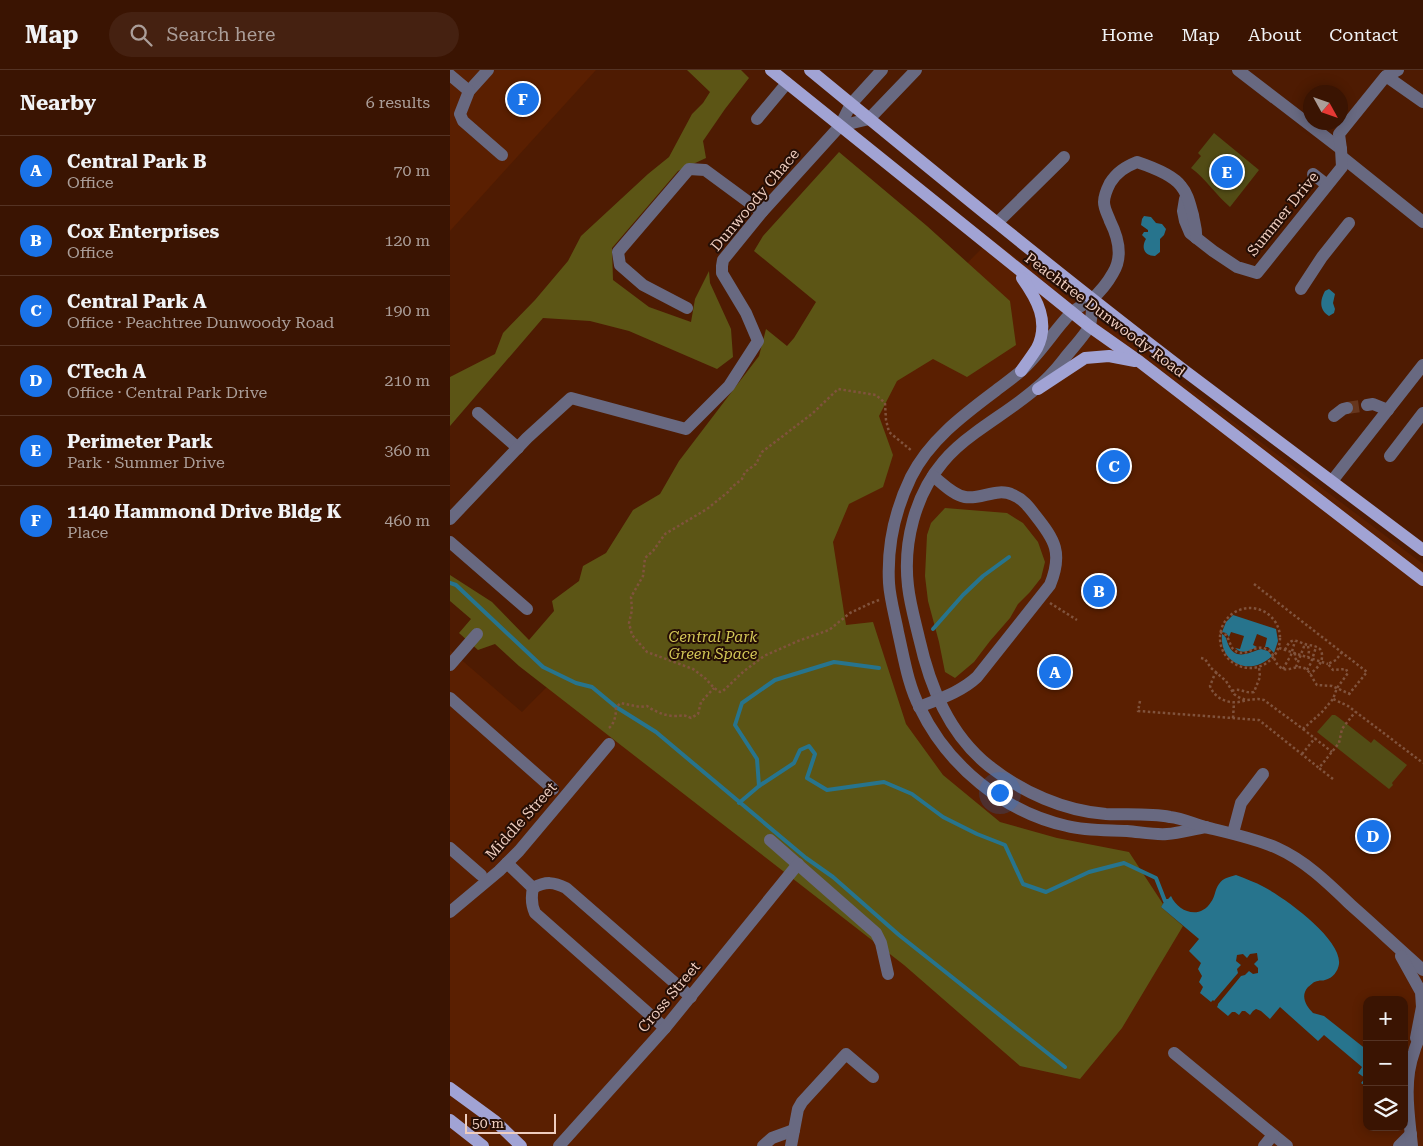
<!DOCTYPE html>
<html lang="en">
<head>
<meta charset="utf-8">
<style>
  :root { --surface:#3a1402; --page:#452111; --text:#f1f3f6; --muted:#ab9e99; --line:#543324; --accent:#1a73e8 }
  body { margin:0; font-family:"Roboto Serif",serif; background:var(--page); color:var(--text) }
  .controls { position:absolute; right:15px; bottom:15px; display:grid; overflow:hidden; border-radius:10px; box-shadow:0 2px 12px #0003 }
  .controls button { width:45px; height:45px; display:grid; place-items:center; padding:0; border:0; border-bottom:1px solid var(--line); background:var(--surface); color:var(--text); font:25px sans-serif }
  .compass { position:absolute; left:853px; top:15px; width:45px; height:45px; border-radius:50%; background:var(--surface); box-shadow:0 2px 12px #0003; rotate:130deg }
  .scale { position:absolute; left:15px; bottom:12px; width:91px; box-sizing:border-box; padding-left:5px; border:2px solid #eecdbf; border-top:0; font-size:14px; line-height:18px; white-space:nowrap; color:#eecdbf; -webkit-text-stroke:4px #250e05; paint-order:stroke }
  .you { position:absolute; left:549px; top:722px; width:18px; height:18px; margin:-12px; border:4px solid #fff; border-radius:50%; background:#1a73e8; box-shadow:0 0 0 8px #1a73e833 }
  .badge { display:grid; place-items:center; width:32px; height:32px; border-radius:50%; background:var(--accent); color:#fff; font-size:16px; font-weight:700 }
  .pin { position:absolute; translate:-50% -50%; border:2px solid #fff; box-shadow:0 1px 5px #0006 }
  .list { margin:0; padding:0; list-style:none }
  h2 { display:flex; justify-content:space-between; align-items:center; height:65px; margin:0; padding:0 20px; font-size:21px }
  h2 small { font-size:16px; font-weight:400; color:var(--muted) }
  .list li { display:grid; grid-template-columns:32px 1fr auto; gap:15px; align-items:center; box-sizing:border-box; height:70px; padding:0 20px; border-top:1px solid var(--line) }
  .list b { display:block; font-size:19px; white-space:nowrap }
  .list p { margin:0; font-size:16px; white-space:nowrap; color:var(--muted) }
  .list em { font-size:16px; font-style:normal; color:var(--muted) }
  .icon { flex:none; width:28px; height:28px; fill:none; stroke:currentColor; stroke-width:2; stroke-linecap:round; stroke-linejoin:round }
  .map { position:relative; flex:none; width:973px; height:1076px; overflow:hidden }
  header { display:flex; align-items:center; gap:30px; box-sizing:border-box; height:70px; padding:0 25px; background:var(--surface); border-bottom:1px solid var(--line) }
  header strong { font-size:24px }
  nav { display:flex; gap:28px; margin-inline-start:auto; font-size:18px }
  .search { width:350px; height:45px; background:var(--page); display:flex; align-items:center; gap:12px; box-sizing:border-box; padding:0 18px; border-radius:28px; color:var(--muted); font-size:19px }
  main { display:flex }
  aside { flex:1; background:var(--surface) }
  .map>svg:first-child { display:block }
</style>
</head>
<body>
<header>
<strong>Map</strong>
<div class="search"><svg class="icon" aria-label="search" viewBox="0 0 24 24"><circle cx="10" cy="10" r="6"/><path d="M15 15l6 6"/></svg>Search here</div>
<nav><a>Home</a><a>Map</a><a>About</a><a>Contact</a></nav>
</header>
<main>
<aside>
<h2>Nearby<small>6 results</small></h2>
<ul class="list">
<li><span class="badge">A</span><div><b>Central Park B</b><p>Office</p></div><em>70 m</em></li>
<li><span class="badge">B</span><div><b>Cox Enterprises</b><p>Office</p></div><em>120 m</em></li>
<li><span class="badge">C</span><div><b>Central Park A</b><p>Office · Peachtree Dunwoody Road</p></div><em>190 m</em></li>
<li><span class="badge">D</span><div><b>CTech A</b><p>Office · Central Park Drive</p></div><em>210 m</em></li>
<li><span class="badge">E</span><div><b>Perimeter Park</b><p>Park · Summer Drive</p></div><em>360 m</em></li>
<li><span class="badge">F</span><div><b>1140 Hammond Drive Bldg K</b><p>Place</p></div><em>460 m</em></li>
</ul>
</aside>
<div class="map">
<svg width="973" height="1076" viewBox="0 0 973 1076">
  <rect width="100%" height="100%" fill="#4e1b02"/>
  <g fill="#5a1f01" fill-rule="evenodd">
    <path d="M0 0H146L0 161Z"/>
    <path d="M541 169 973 494V1076H0V580L72 642ZM917 930H954V1057H917Z"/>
  </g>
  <g fill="#524c15">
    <path d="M764 63 809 100 780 137C766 125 756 109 741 98L751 86 748 83Z"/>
    <path d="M882 645H885L888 647 921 673 924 669 957 695 942 713 943 715 939 719 867 662Z"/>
  </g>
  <g fill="#5c5515">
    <path d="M237 0H291L299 8 275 39 253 71 256 88 228 101 162 178 163 210 199 237 241 252 245 229 259 201 260 213 281 259 283 287 267 299 179 261 140 251 93 248 0 356V307L45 284 53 263 85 230 118 191 131 166 198 104 219 87 242 44 253 33 260 22Z"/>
    <path d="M389 82 477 156 560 231 566 275 517 307 483 289 447 311 429 346 443 385 433 417 399 434 383 472 396 555 423 552 456 654 493 705 550 752 607 768 679 782 713 834 711 837 733 856 672 958 630 1009 570 996 454 895 69 596 45 574 28 580 9 563 21 549 0 531V505L42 532 79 570 104 541 102 531 129 511 133 496 156 483 183 440 210 424 229 391 309 286 316 259 337 276 344 268 366 232 304 181 313 166Z"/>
    <path d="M495 438 557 443 573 453 588 472 595 492 591 508 580 522 568 534 560 548 540 571 524 592 505 608 495 602 489 572 478 531 475 506 477 465 481 453Z"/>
  </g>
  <g fill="#27748d">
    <path d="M694 146 701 147 706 153 712 154 716 159 714 165 710 169V182L705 186C694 186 691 177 696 169L692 165 694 162H698V160L691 155 692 149Z"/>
    <path d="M879 219 885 224 883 233 885 239 884 243 879 246C869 240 870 230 875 221Z"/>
    <path d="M783 545 826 559 828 571 824 583 818 577H815L817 568 807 564 803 575 807 577C799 581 792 585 785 578L790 579 794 566 781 562 779 567 776 563 772 562 776 552Z"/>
    <path d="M772 564C777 567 776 569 778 574 785 592 800 582 811 579L818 581 822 586C801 607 769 594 772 564Z"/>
    <path d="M786 805C796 809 805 812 814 817 835 828 892 869 889 894 888 901 883 908 875 910 873 911 870 910 868 911 864 911 861 915 858 917 850 926 856 936 863 943L874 946 917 980V1017L911 1013 915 1008 908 1003 912 997 874 965 868 971 830 937 820 949 811 941 806 939 803 941 800 945 795 941H792L789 945 785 942H782L778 946 767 937 768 935V934L791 906 795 905 799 901 803 904 808 903V898L804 894 808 890 807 883 800 884 797 888 793 884 787 885 786 891 791 895 787 899 788 903 764 931 763 930 761 932 750 923 753 917 749 912 752 906 748 899 751 893 739 881 749 869 711 837 716 829H718L721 826C728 842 750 850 761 832 765 827 765 819 769 814 773 808 779 807 786 805Z"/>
  </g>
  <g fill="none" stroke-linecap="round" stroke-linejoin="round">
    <g stroke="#27748d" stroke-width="4">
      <path d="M0 513 6 515 93 597 126 613 142 617 166 637 206 662 356 788 383 807 449 865 615 997"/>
      <path d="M483 559 513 525 533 506 559 487"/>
      <path d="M309 716 344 693 350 680 359 676 365 684 357 708 377 720 434 712 462 724 493 747 527 764 555 775 573 814 596 822 639 802 674 793 706 808 715 831"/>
      <path d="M289 733 309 716 307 689 285 655 292 633 325 610 384 592 429 598"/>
    </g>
    <path stroke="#66361e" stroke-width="12" stroke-dasharray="12 6" stroke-linecap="butt" d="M897 338 917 335"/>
    <g stroke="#80533d" stroke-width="2.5" stroke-dasharray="2.5 2.5" stroke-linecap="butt">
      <path d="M804 514 917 602 899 624"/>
      <path d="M429 530 419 534 400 543 379 560 348 571 314 586 294 601 273 621 270 622 264 618 256 609 243 599 197 582 182 565 179 553 182 540 181 527 193 506 195 488 203 481 215 464 257 439 278 422 282 417 292 409 295 402 306 394 312 382 363 343 388 319 426 325 435 333 436 350 439 362 462 381"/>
      <path d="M600 533 627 550"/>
      <circle cx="800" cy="568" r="30"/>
      <path d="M770 562 776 565C779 569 780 575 783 579 795 590 805 573 816 579 825 582 823 592 830 597 838 604 846 593 856 599 861 603 863 610 867 615L882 616 902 625"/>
      <path d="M858 576 859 581 858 587"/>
      <path d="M829 578 878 594"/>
      <path d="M835 580C842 563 849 574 859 575 864 576 866 576 870 579 876 589 868 598 860 604"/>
      <path d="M892 582 886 590 878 594 883 600 896 599 898 603 887 618 883 629 898 636 973 693"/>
      <path d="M845 583V588L848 592"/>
      <path d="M751 588 755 589 761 598 776 611 784 624 788 627 796 630 808 629 814 630 853 659 872 642 883 629"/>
      <path d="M846 597 855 574"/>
      <path d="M833 599 841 585 845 571"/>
      <path d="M857 600 861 593 866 577"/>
      <path d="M767 602 764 606 760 616C765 630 782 636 796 630"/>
      <path d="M782 621C790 617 795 624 804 622L810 607 809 597"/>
      <path d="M690 631 688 641 809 650 869 698"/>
      <path d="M783 648 784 633"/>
      <path d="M159 658C165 653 166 644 166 637L171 633 190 637 197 636C204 641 215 646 224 646 233 646 233 644 241 648L248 644 251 632 264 618"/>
      <path d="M853 659 882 682"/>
      <path d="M852 684 865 668"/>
      <path d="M883 709 869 698 889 673 892 659 905 642"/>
    </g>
    <g stroke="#686981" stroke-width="12">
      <path d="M38 0 19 21 10 44 13 51 52 85"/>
      <path d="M788 0 891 79"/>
      <path d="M0 5 19 21"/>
      <path d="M936 6 973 32"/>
      <path d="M307 49 337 13"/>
      <path d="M390 56 419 49 466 0"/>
      <path d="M892 87 973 152"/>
      <path d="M863 104 877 115"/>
      <path d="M735 129 733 141 735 151 740 163 763 181 787 197 807 203 892 97 891 79 889 64 935 7 948 0"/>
      <path d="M548 152 614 87"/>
      <path d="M746 168C747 159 744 153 743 145 740 135 738 124 731 116 723 105 699 96 687 92 675 97 667 102 660 113 657 119 654 126 654 132 654 139 658 145 660 151 668 167 673 187 663 203 658 212 649 223 641 230 634 235 626 238 620 244 603 262 590 284 571 301 563 308 553 315 544 322 512 346 479 371 461 407 445 440 437 476 439 513 440 529 445 546 448 562 454 588 458 615 470 638 498 696 554 742 617 756 636 761 657 760 677 761 690 762 704 765 717 764 730 763 743 759 756 757"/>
      <path d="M851 219 872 187 899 153"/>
      <path d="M643 228C642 237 642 247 640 255 637 263 620 281 614 289 588 323 559 338 525 363 514 371 502 381 493 392 465 425 453 473 458 516 460 534 465 551 469 568 480 617 499 664 539 696 572 722 614 741 656 744 677 745 699 743 720 747 732 748 744 754 755 757 779 763 804 768 827 778 856 791 879 814 902 836 926 857 949 879 973 900"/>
      <path d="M237 238 193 215 170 195 168 182 239 99 255 100 312 142"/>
      <path d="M917 335 923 334 938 340"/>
      <path d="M28 343 68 378"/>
      <path d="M884 346 893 339 897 338"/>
      <path d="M940 386 973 343"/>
      <path d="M882 411 973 295"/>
      <path d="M0 449 77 368 121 328 236 359 279 316 308 271 296 243 272 203V196L273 190 312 142 390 56 401 34 432 0"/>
      <path d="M0 472 77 539"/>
      <path d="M0 595 27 564"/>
      <path d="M0 628 103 719"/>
      <path d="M469 637C489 629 511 622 527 607L600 515C613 483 605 470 585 445 579 437 573 429 563 425 547 417 531 430 515 427 503 425 492 413 483 406"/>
      <path d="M783 763 791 733 813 704"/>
      <path d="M320 770 426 863 431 873 438 904"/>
      <path d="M0 778 31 805"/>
      <path d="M57 793 83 818"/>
      <path d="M83 818C96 811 104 812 116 818L241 927"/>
      <path d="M83 818C81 827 81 834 85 843L215 958"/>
      <path d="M0 842 49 801 69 781 159 674"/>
      <path d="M951 886 971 922 972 937 966 968"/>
      <path d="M724 983 837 1076"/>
      <path d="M109 1076 215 958 348 794"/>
      <path d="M313 1076 322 1068 344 1060"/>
      <path d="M341 1076 348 1039 352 1032 396 984 423 1007"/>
      <path d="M814 1076 823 1065"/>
      <path d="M949 1076 961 1064"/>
      <path d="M962 1076C959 1045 953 1012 964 982 966 974 970 967 973 960"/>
    </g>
    <g stroke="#a1a3d4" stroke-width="12">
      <path d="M321 0 639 256 690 292 973 510"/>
      <path d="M360 0C484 102 608 204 735 301 814 361 894 420 973 480"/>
      <path d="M571 301C576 294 582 286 587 278 600 252 587 229 572 208"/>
      <path d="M588 319 635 288 659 286 685 291"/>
      <path d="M0 1018 45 1051 71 1076"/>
      <path d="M0 1050 33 1076"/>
    </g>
  </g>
  <g text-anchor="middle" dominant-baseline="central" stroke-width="4" stroke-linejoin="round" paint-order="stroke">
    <g font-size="15" fill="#eecdbf" stroke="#250e05">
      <text transform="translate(305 130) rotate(-50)">Dunwoody Chace</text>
      <text transform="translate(833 144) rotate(-51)">Summer Drive</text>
      <text transform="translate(655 245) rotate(37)">Peachtree Dunwoody Road</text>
      <text transform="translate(71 751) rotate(-48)">Middle Street</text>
      <text transform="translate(219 927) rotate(-50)">Cross Street</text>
    </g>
    <g font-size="15" font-style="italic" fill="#d3c757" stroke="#250e05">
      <text x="263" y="567">Central Park<tspan x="263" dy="17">Green Space</tspan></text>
    </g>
  </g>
</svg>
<div class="controls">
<button>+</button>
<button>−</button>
<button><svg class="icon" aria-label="layers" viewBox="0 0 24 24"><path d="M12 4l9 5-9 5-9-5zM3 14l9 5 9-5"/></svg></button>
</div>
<svg class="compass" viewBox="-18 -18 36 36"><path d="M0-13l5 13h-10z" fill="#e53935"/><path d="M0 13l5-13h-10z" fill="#ab9e99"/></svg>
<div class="scale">50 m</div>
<div class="you"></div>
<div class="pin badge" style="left:605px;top:602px">A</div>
<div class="pin badge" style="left:649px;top:521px">B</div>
<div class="pin badge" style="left:664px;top:396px">C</div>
<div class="pin badge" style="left:923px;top:766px">D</div>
<div class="pin badge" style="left:777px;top:102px">E</div>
<div class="pin badge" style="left:73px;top:29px">F</div>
</div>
</main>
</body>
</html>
